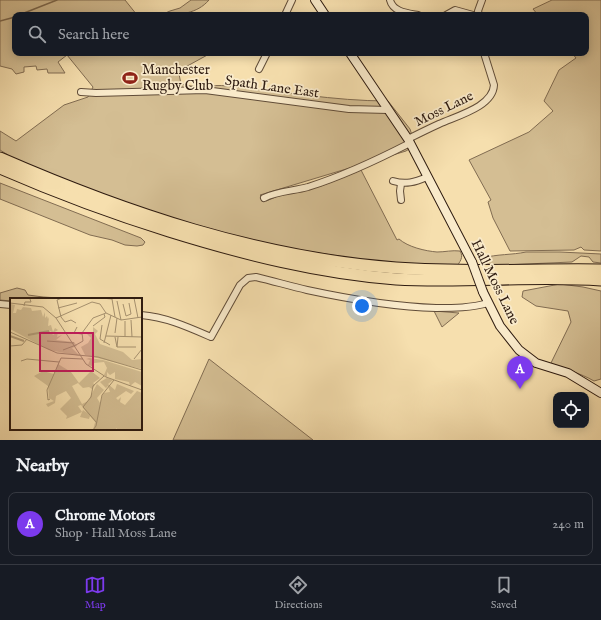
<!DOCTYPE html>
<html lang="en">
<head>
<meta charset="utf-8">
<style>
  :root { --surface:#171b24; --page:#20242c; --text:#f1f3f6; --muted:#9ea1a6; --line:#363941; --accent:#7c3aed }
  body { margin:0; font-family:"IM FELL English",serif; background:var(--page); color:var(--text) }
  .controls { position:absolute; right:12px; bottom:12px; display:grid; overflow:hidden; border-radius:8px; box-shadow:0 2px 10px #0003 }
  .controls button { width:36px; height:36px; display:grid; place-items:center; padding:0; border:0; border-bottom:1px solid var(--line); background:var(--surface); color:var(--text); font:20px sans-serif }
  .you { position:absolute; left:362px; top:306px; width:14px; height:14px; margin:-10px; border:3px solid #fff; border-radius:50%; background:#1a73e8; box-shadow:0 0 0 6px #1a73e833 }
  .badge { display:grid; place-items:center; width:26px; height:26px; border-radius:50%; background:var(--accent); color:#fff; font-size:13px; font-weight:700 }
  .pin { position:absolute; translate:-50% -33px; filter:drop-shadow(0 1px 2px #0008) }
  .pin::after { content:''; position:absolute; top:21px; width:14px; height:12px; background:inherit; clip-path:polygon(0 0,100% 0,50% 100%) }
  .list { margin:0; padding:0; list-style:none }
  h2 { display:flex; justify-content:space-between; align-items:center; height:52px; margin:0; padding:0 16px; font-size:17px }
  h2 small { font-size:13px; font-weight:400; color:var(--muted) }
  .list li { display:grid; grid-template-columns:26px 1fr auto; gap:12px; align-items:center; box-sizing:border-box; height:64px; margin:0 8px 8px; padding:0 8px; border:1px solid var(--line); border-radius:8px }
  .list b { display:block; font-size:15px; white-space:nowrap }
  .list p { margin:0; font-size:13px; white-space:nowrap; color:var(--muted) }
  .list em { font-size:13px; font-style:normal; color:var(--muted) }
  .icon { flex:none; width:22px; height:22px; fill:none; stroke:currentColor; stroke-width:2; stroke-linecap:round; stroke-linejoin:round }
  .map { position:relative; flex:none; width:601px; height:440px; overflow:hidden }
  .search { position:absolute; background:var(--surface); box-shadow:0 2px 10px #0003; left:12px; right:12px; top:12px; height:44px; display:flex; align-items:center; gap:10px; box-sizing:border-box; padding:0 14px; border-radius:8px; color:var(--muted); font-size:15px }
  .sheet { height:124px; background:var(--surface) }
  nav { display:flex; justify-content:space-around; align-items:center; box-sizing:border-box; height:56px; border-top:1px solid var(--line); background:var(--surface); font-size:11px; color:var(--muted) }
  nav a { display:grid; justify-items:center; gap:2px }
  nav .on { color:var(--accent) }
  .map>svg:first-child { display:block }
</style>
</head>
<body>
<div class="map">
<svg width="601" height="440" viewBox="0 0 601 440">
  <rect width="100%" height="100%" fill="#f6dfae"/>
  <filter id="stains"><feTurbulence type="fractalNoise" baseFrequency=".005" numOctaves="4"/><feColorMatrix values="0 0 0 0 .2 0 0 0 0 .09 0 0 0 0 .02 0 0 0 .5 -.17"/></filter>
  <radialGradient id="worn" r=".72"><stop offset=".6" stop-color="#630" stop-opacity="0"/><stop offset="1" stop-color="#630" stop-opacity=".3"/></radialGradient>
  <g fill="#d4be93" stroke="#816c52">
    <path d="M0 0H125L137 15H15V53H193L194 55 197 53H211L180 70 179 74 181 84C196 89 212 84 227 86 281 91 334 101 388 101L410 129 415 145 406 151 260 195 266 201 278 196 321 186 361 170 397 240 399 239C408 247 425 251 437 252 445 252 452 250 460 251 464 257 460 262 456 267L376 262 249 242 159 215 7 158 8 155 0 150V131L16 141 64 105 88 97 93 87 67 55 58 62 65 73H48L47 69 37 70 36 66 24 67V72L16 74 12 69 0 66Z"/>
    <path d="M191 0H209C197 14 179 15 161 15L170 11 180 8Z"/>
    <path d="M552 0H601V251L584 250 581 247 574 250 510 251 493 218 488 202 491 200 469 160 529 132 553 111 544 101 559 70 576 58 572 53H586V15H538L533 9Z"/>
    <path d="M0 183 141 238 145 242 143 245 137 246 125 245 112 240 90 235 0 199Z"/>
    <path d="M526 252H560L601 254V263L593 262 589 257 581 256 572 262 503 265C496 265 487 265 482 261L483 258C497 254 512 255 526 252Z"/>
    <path d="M560 284 583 287 601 291V379L594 381C580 373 565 369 550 365L571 322 568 311 536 306 522 297 523 291Z"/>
    <path d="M17 288 25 290 28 295 43 297 75 299H11V301L0 300V293Z"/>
    <path d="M434 311 459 313 442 327Z"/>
    <path d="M209 359 313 440H173Z"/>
  </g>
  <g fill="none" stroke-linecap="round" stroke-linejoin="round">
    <g stroke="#7d684e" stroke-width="1.5">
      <path d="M19 15 57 0"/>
      <path d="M0 21 15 17"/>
    </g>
    <g stroke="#604c38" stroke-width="8">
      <g id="street">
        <path d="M390 0C393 12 407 13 418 15"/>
        <path d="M285 15 292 0"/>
        <path d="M446 15 455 10 473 15"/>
        <path d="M479 15 478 11 482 0"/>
        <path d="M259 69 267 53"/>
        <path d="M81 92 96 93 205 90 349 109 388 110"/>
        <path d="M408 139C418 134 428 129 439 124 456 116 493 107 494 85L484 53"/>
        <path d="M393 181C406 185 415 182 427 177"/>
        <path d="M264 198C277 191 294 191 308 187 343 176 377 160 410 143"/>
        <path d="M401 200 400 191 401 184"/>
        <path d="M0 304 11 305"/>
        <path d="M141 315C166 317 188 327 211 337L240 285 248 278 256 277C273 281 290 286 307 290 349 299 393 307 436 308 454 308 471 308 488 303"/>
      </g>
    </g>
    <g stroke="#2e1b10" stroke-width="10">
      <g id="secondary">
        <path d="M315 0 325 15"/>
        <path d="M350 53 408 139 472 262"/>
        <path d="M483 292 500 326 519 350 536 363 568 373 601 393"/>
      </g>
    </g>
    <g stroke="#2e1b10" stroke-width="13">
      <g id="highway">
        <path d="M0 158C126 213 259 258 396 268 464 273 533 269 601 270"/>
        <path d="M0 168C55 192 111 213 169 231 243 254 318 273 396 279 464 283 533 275 601 280"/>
      </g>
    </g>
    <use href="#street" stroke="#f9eaca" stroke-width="6"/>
    <use href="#secondary" stroke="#f9eaca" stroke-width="8"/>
    <use href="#highway" stroke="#f6dfae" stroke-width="11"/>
    <g stroke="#2e1b10" stroke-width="10" stroke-linecap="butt">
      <path id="secondary-bridge" d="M472 262 483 292"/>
    </g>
    <use href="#secondary-bridge" stroke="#f9eaca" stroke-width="8"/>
  </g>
  <defs>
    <g id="stadium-bare" transform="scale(1.2)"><path d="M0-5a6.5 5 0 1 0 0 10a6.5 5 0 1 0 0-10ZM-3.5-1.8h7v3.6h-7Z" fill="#8f2418" stroke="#f9eaca" stroke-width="2.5" paint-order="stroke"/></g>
  </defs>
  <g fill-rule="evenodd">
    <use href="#stadium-bare" x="130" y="78"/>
  </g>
  <g text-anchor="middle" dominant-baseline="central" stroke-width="3.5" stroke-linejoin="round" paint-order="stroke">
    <g font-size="14" fill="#2e1b10" stroke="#f9eaca" text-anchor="start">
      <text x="142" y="70">Manchester<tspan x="142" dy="16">Rugby Club</tspan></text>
    </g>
    <g font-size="14" fill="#2e1b10" stroke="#f9eaca">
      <text transform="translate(272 87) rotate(8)">Spath Lane East</text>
      <text transform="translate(444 109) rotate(-26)">Moss Lane</text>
      <text transform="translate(495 282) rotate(64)">Hall Moss Lane</text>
    </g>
  </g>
  <g transform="translate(10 298)">
    <rect width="132" height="132" fill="#f6dfae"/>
    <path d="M1 6 5 7 3 15H6L7 11 11 12 13 9 21 10 22 13 31 12 33 19 35 14V20L37 18 38 21 39 19 38 28 41 27 43 34 45 30 48 32 43 35 39 32 43 37 48 34 47 39 52 37 46 42 64 44 67 48 62 50 70 58 39 52 0 31ZM83 29 88 33 85 36 90 46 113 54 122 62 132 61V71L75 57 71 49 78 45 81 40 77 36 83 34ZM79 60 93 62 132 74V88L125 84 120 88 119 84 105 81V74L100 77 97 74V79L94 77 97 70 94 64 84 65 82 68 78 67 80 62 76 61ZM48 66 61 74 69 85 81 73 90 80 83 85 85 87 82 91 79 89 73 90 68 85 62 88 72 106 78 103 87 86 94 92 87 100 90 105 86 125 80 118 79 121 70 119 73 112 77 115 71 107 68 108 72 114 56 121 57 118 50 111 61 100 56 93 46 98 45 105 38 109 36 106 44 103 39 100 38 88 24 78 33 73 44 76ZM97 80 103 82 98 86 105 92 107 86 124 93 121 96 116 93 106 100 108 102 111 99 110 104 115 107 127 93 132 95V132H107V130L105 132H83L93 95 100 94 98 88 96 90 90 84Z" fill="#d4be93"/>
    <path fill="none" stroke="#b29c78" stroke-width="2" d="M18 37 39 33M0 38 14 43"/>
    <path fill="none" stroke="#a6916f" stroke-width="1" d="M52 0 47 2 51 19 55 24 61 22 66 25M91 0 102 1 105 19M124 0 128 20M107 3 111 22M0 5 33 9 46 20 82 4 90 6 96 15 111 22 132 19M113 6 116 18 121 16 119 5M14 8 15 4H21L20 1M48 10 67 5M46 20 76 66 96 79 132 92M121 22 122 39M92 27 90 41 100 47M83 28 95 19 94 16M67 29 64 35 72 36M0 34 47 55 88 59 132 72M105 35 107 20M96 38 132 39M105 39 107 49 108 39M115 39V23M37 43 64 45M94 45 101 17M66 47 73 43 72 35 83 20 96 15M0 48 12 47 17 41M107 49H126M53 52 66 47M124 61 132 51M11 63 17 61 49 64M40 101 38 102 37 92 51 60 73 61M87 125 73 109 81 99 83 88 94 78M83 132 86 128 92 97 104 82"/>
    <path fill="#c2185b" fill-opacity="0.15" stroke="#c2185b" stroke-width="2" d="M30 35H83V73H30Z"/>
    <rect width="132" height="132" fill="none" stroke="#2e1b10" stroke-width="2"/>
  </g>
  <rect width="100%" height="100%" filter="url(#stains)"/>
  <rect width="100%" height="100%" fill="url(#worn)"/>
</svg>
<div class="controls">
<button><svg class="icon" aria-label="locate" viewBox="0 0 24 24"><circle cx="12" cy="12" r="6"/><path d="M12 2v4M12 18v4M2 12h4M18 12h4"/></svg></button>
</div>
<div class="you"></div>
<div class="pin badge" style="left:520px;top:389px">A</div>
<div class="search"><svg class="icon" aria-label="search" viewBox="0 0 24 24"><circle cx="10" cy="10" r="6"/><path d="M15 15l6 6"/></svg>Search here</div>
</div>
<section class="sheet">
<h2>Nearby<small></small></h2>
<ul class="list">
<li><span class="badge">A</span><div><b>Chrome Motors</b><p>Shop · Hall Moss Lane</p></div><em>240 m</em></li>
</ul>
</section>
<nav>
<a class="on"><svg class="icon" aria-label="map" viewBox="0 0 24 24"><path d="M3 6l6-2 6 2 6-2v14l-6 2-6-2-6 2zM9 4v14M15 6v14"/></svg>Map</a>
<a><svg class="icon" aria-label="directions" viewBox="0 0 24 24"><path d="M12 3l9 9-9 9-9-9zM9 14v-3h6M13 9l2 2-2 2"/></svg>Directions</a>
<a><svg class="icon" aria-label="saved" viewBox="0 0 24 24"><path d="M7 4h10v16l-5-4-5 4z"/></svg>Saved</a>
</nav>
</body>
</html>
